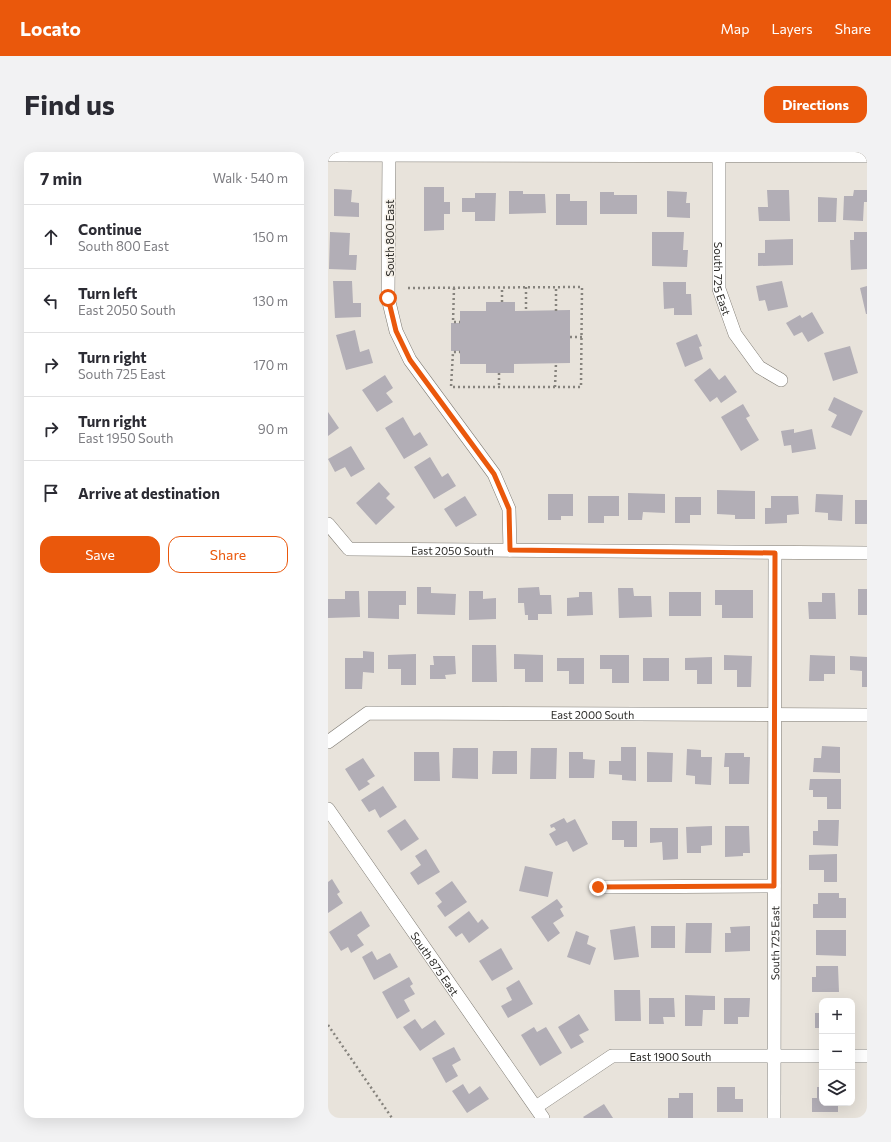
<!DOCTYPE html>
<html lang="en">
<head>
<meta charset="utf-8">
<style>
  :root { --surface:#fff; --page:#f2f2f3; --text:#2b2b33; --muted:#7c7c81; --line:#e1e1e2; --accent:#ea580c }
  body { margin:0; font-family:Commissioner,sans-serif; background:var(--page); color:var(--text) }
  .controls { position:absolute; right:12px; bottom:12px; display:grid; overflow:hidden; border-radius:8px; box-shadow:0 4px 16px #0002 }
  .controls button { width:36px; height:36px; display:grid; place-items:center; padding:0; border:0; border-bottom:1px solid var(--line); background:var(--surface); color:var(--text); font:20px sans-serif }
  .stop { position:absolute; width:12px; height:12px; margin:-9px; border:3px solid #ea580c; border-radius:50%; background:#fff }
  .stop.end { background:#ea580c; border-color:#fff; box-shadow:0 1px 4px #0008 }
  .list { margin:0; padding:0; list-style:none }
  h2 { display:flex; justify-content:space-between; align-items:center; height:52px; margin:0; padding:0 16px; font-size:17px }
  h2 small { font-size:13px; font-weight:400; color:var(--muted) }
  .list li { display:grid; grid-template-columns:26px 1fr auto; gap:12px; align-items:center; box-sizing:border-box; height:64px; padding:0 16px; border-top:1px solid var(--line) }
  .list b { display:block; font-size:15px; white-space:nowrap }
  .list p { margin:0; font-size:13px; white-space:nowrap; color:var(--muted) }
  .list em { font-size:13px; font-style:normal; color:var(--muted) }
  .actions { display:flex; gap:8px; padding:12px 16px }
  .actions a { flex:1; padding:9px 0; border:1px solid var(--accent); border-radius:12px; text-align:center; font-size:14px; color:var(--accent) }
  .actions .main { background:var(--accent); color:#fff }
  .icon { flex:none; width:22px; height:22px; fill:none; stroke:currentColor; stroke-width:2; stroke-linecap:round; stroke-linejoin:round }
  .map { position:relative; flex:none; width:539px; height:966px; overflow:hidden; border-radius:12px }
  header { display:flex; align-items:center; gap:24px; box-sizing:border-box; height:56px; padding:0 20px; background:var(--accent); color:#fff }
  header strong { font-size:19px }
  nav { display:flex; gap:22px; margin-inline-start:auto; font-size:14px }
  .intro { display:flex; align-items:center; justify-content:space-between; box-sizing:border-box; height:96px; padding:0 24px }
  h1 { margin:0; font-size:28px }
  .button { padding:10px 18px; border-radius:12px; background:var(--accent); color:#fff; font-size:14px; font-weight:700 }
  main { display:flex; gap:24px; padding:0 24px }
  aside { flex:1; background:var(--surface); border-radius:12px; box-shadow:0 4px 16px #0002 }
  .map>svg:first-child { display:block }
</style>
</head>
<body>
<header>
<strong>Locato</strong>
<nav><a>Map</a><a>Layers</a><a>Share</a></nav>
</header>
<div class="intro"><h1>Find us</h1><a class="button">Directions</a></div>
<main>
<aside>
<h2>7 min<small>Walk · 540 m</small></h2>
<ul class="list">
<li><svg class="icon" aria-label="ahead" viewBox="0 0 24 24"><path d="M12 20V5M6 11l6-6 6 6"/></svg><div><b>Continue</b><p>South 800 East</p></div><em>150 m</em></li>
<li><svg class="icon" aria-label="left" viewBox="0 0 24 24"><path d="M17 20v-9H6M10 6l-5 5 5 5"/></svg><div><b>Turn left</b><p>East 2050 South</p></div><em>130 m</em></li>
<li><svg class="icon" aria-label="right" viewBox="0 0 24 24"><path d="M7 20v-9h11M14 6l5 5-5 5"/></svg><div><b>Turn right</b><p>South 725 East</p></div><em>170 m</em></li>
<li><svg class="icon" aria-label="right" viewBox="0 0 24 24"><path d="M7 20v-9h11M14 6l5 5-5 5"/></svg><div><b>Turn right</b><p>East 1950 South</p></div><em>90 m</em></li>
<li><svg class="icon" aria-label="arrive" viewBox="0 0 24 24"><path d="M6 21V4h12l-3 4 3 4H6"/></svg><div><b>Arrive at destination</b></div></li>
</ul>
<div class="actions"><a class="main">Save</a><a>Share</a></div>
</aside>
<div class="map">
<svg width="539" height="966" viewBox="0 0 539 966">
  <rect width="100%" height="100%" fill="#e8e3db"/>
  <g fill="#b2aeb6">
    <path d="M96 35H116V50H122V62H116V78L96 79Z"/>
    <path d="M6 37 24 38 23 50 31 51V65L6 64Z"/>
    <path d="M439 38H461L462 69H431L430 55H440Z"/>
    <path d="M526 38H539V50H536L535 69 515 68 516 44H525Z"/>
    <path d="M181 39H195V42H217L218 61 181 62Z"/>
    <path d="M339 39 359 40 358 51H362V66L339 65Z"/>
    <path d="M272 40H286V43H309V62H272Z"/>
    <path d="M147 41H168L167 69H147V60H134V46H147Z"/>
    <path d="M228 42H242V49H259V73H228Z"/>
    <path d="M490 45 509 46 508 70H490Z"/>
    <path d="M2 80 22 81 21 103H29L28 118 1 117Z"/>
    <path d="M324 80H356L355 98H360L359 115 324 114Z"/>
    <path d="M526 80H539V117L523 118 522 88H526Z"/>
    <path d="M465 87V113L430 114V101H437V88Z"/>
    <path d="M5 129H24L25 151H33V165L7 166Z"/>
    <path d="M454 129 460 155 440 159 437 148 431 149 428 134Z"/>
    <path d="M335 130H358V142H363L364 163H346V156L336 157Z"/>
    <path d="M539 134V162H538L532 136Z"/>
    <path d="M158 150H187V159L242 158V211L186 212V221H158V212H132V199H123V171H132V159H158Z"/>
    <path d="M484 160 496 181 480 190 474 180 466 184 458 171 472 163 474 166Z"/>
    <path d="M27 178 32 200 41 197 45 211 18 218 8 183Z"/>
    <path d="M369 182 374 194 371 195 375 207 357 215 348 191Z"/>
    <path d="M522 194 530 221 505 229 496 201Z"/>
    <path d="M382 216 391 228 397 223 409 240 393 251 389 245 382 250 366 228Z"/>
    <path d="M57 223 65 236 58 241 65 250 49 260 34 238Z"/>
    <path d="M506 245 535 259 523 284 503 275 509 263 500 258Z"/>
    <path d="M415 252 422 264 418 266 431 288 413 299 393 265Z"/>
    <path d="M0 260 11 276 0 284Z"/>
    <path d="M75 265 86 284 92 280 100 293 76 307 57 276Z"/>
    <path d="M466 277V281L484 277 488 297 464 301 463 293 456 294 453 279Z"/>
    <path d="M23 294 37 317 23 325 17 315 7 320 0 307Z"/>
    <path d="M102 305 114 325 120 321 128 334 106 347 86 315Z"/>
    <path d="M51 330 62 342 58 346 67 355 48 373 28 351Z"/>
    <path d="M389 338 427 339V367H407V363L389 362Z"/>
    <path d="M300 341 337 342V361L315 360 314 368H300Z"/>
    <path d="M220 342H245V364H233V368H220Z"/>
    <path d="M488 342 515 343 514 369 500 368V361L487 360Z"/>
    <path d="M137 344 149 363 128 375 116 357Z"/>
    <path d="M260 344H291V364H276V371H260Z"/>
    <path d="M443 344H470L471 362 459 363V371L437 372V356H443Z"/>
    <path d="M347 345H373V363H362V371H347Z"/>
    <rect x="527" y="348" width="12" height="24"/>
    <path d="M89 435H103V441L128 442 127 463 89 462Z"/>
    <path d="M211 435 212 443H223L224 462H210V468H200V463H197L196 451H190V436Z"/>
    <path d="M290 436H305L306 444H323L324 465 291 466Z"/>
    <rect x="530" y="437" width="9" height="26"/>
    <path d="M387 438H425V466H394V453H387Z"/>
    <path d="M17 439H31L32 465 0 466V447H17Z"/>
    <path d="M40 439H78V453H71V467L40 466Z"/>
    <path d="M141 439H155V447L168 446V467L141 468Z"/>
    <path d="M251 440H264L265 463 239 464V446L251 445Z"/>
    <rect x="341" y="440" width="32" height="24"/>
    <path d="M494 441H507L508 467H481L480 450H494Z"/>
    <path d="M144 493H168L169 530H144Z"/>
    <path d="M35 499 46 500V521L35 520 34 537H17V506H35Z"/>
    <path d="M88 502V533H73V517H60V503Z"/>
    <path d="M186 502 215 503V530H197V517H186Z"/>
    <path d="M272 503H301V531H284V517H272Z"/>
    <path d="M396 503 424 504 423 535H409V518H396Z"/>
    <path d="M482 503 507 504V522H496V529H481Z"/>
    <path d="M105 504H127L128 522 117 523 118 527H102V513H106Z"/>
    <path d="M522 504 539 505V535H534V519L522 518Z"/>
    <path d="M384 505V532H369V518H357V506Z"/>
    <path d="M229 506H256V532H241V519H229Z"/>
    <rect x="315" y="506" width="26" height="23"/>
    <path d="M494 594 512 595V621L485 620 486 606H493Z"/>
    <path d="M293 595H308V629L294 628V623L281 622V609H293Z"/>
    <path d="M125 596H150V627L124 626Z"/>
    <path d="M203 596H229L228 627H202Z"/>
    <path d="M359 597 373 598V605H384L383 633 367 632V624L358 623Z"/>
    <path d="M165 599H189V622H164Z"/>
    <path d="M86 600H111L112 629H86Z"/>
    <path d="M241 600H255V607L267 608 266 626H241Z"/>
    <path d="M319 600 345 601 344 630H319Z"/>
    <path d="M397 601H416V605H422L421 632H401V615H396Z"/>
    <path d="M35 606 47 624 39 629 42 632 31 639 17 617Z"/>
    <path d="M482 627H513V657H499V645H485V638H481Z"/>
    <path d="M55 634 69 655 52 666 47 657 41 660 33 648Z"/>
    <path d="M236 666 239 671 247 667 260 692 245 700 239 689 228 694 221 682 228 678 226 675 223 676 222 673Z"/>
    <path d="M77 667 91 687 73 699 59 679Z"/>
    <path d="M490 668H511L510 694 485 693V679H490Z"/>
    <path d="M284 669H309V695H296V688H284Z"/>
    <path d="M384 674V693L373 694V701H359L358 675Z"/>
    <path d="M397 674H421L422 701H415V704L397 705Z"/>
    <path d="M322 676H350V707L335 708 334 690 322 691Z"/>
    <path d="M98 697 112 720 90 733 82 721 93 713 87 704Z"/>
    <path d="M509 702V730H496V718H481V703Z"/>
    <path d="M197 714 225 720 220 745 191 739Z"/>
    <path d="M4 727 12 740 9 742 15 751 0 761V730Z"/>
    <path d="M124 729 139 750 117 765 109 754 114 750 107 741Z"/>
    <path d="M490 741H511V746H518V766H485V752H490Z"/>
    <path d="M229 747 235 755 232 757 236 764 225 771 232 781 220 790 203 765Z"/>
    <path d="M33 759 42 774 29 783 36 793 23 801 20 795 13 799 1 780Z"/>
    <path d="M141 759 150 771 154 767 161 776 141 791 134 781 128 785 120 775Z"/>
    <path d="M358 771H384L383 801H357Z"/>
    <path d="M307 774 311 805 286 808 282 778Z"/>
    <rect x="323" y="774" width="24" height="22"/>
    <path d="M422 774V799L397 800V781H403L402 775Z"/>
    <path d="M488 778H518V804L488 803Z"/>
    <path d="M248 779 261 784 259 792 268 796 262 813 239 805Z"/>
    <path d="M173 796 185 817 164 829 151 809Z"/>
    <path d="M44 799 49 808 62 801 70 815 46 828 34 805Z"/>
    <path d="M488 814H510L511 840H484V825H488Z"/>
    <path d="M81 825 85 832 82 834 87 842 76 848 82 859 69 867 54 840Z"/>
    <path d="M191 828 205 852 180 866 173 854 184 848 178 836Z"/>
    <path d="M286 838H312L313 869H287Z"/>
    <path d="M357 843 387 844V858H375L374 874H357Z"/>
    <path d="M321 846H346L347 865H335L336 872H321Z"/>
    <path d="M396 846H422L421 865H410V872H396Z"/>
    <path d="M492 851H494V876H487V861H492Z"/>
    <path d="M251 862 261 878 251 883 256 890 243 897 230 875Z"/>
    <path d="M87 867 94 877 107 868 117 882 92 899 75 875Z"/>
    <path d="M206 875 209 880 218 875 234 901 212 914 193 883Z"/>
    <path d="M126 895 133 908 124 913 130 924 118 931 104 906Z"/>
    <path d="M135 932 141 942 152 934 161 947 139 961 124 939Z"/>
    <path d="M389 935H407V947H415V960H389Z"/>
    <path d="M489 935H494V951H510V960H484V946H489Z"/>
    <path d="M351 941H365V966H340V946H351Z"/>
    <path d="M276 952 285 966H256L255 965Z"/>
  </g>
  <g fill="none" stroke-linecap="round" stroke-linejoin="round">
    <g stroke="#7e7a72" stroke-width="14">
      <g id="minor">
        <path d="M0 3 539 4"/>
        <path d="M61 3 60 146 68 179 82 208 166 322 181 357 182 398"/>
        <path id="s1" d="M391 4V137L407 182 431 215 453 228"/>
        <path id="s2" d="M0 372 21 397 539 401"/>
        <path id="s3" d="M0 590 40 561 539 563"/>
        <path id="s4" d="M0 657 215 966"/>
        <path d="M270 735 446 734"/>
        <path d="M524 904H539"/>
        <path id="s5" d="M208 955 284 904H494"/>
        <path id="s6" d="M446 966 447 401"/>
      </g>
    </g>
    <g stroke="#86837d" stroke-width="2.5" stroke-dasharray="2 3" stroke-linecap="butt">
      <path d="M198 135V159"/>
      <path d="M80 136 254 135 253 235H123L125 200H132"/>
      <path d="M126 136 125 170H132"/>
      <path d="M174 150V135"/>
      <path d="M228 159V135"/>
      <path d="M242 185H254"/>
      <path d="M171 221V235"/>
      <path d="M227 235 228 211"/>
      <path d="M0 873 64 966"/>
    </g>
    <use href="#minor" stroke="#fff" stroke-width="13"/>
  </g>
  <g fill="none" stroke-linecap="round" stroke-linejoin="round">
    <path stroke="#ea580c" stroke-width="5" d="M60 146 68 179 82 208 166 322 181 357 182 398 447 401 446 734 270 735"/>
  </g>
  <g text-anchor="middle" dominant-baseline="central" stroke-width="3" stroke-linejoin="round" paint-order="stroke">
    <g font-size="11" fill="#2a2926" stroke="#f5f0e8">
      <text transform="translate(61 86) rotate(-90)">South 800 East</text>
      <text stroke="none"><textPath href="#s1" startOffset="123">South 725 East</textPath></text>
      <text stroke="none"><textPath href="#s2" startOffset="136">East 2050 South</textPath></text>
      <text stroke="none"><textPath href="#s3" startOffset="274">East 2000 South</textPath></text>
      <text stroke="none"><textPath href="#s6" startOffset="175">South 725 East</textPath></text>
      <text stroke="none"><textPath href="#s4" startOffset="188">South 875 East</textPath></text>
      <text stroke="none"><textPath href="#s5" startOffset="150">East 1900 South</textPath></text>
    </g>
  </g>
</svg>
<div class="controls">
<button>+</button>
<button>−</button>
<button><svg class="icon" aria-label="layers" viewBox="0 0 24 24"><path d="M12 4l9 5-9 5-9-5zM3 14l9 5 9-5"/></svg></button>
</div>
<div class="stop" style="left:60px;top:146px"></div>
<div class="stop end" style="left:270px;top:735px"></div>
</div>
</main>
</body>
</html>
